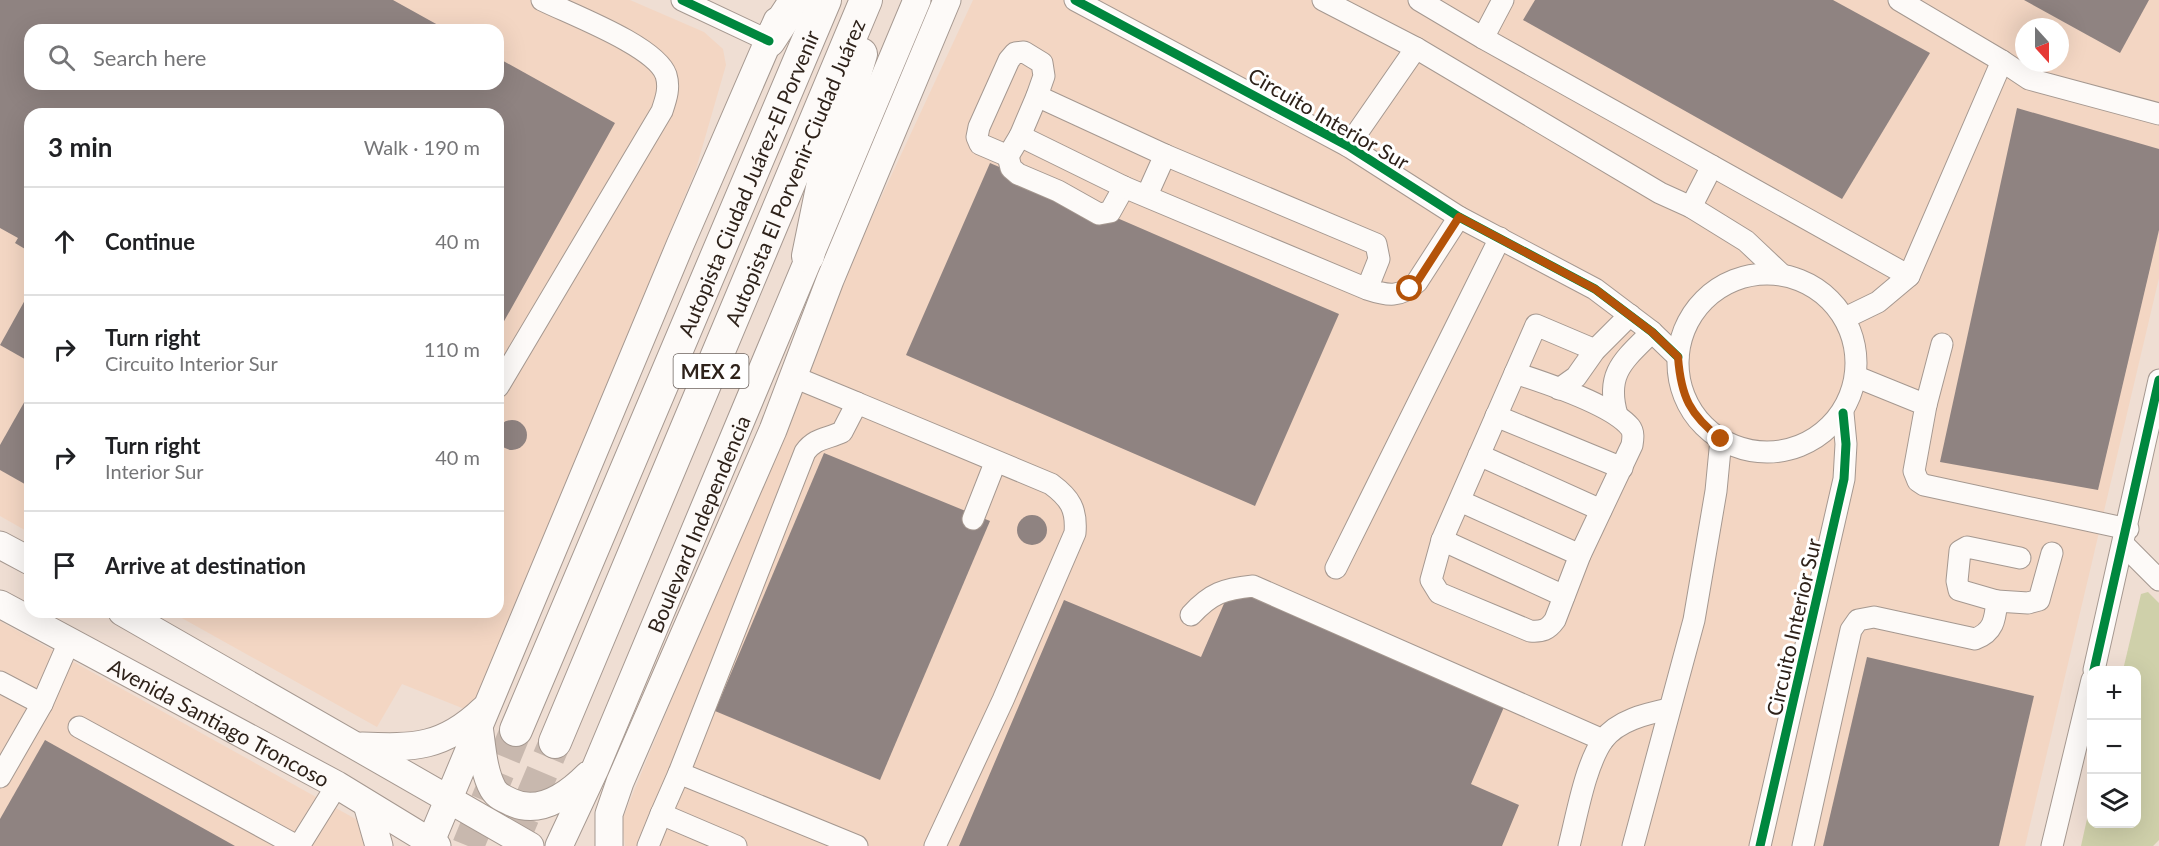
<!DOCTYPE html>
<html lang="en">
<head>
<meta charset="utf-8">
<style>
  :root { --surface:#fff; --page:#f6f6f6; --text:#202124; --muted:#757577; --line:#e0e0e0 }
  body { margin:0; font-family:Lato,sans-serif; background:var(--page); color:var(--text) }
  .controls { position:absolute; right:18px; bottom:18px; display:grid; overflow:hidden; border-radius:12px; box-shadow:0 6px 24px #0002 }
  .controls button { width:54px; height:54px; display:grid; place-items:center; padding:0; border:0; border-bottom:2px solid var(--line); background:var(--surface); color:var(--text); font:30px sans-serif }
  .compass { position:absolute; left:2015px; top:18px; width:54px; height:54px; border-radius:50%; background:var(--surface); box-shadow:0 6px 24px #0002; rotate:159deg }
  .stop { position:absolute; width:18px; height:18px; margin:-14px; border:4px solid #b45309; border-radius:50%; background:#fff }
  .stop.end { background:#b45309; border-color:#fff; box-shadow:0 2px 6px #0008 }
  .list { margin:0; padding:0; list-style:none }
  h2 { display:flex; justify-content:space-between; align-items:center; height:78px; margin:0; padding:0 24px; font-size:26px }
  h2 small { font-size:20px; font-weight:400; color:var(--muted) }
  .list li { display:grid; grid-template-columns:39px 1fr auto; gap:18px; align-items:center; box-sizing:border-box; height:108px; padding:0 24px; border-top:2px solid var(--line) }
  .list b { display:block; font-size:22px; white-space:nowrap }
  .list p { margin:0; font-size:20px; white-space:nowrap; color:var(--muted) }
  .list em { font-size:20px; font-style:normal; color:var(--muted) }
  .icon { flex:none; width:33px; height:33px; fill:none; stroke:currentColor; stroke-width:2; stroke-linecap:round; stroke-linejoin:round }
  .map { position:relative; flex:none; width:2159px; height:846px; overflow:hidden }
  .search { position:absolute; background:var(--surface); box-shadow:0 6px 24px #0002; left:24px; top:24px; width:480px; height:66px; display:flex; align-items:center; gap:15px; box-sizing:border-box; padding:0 21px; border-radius:18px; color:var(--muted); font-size:22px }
  .panel { position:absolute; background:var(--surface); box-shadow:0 6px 24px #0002; left:24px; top:108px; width:480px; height:510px; border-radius:18px }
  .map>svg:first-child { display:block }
</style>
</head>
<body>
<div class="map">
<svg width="2159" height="846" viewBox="0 0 2159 846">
  <rect width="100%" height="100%" fill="#efded3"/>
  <g fill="#f3d6c3" fill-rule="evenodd">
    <path d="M0 0H630L704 32 723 49 726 65 696 169 472 712 402 684 377 727 171 612H498V114H30V533L0 516ZM30 30H498V84H30Z"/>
    <path d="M973 0H2159V278L2025 846H625L622 820 858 247ZM2024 27H2060V63H2024Z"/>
    <path d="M0 621 361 822 368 846H0Z"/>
  </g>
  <path fill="#cfd0aa" d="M2148 592 2159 603V840L2153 846H2081L2091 801 2092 824H2136V670H2123L2141 594Z"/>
  <g fill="#8f8381">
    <path d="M0 0H393L447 30H30V84H498V58L615 123 498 332V114H30V252L15 243 18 238 0 228Z"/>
    <path d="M1535 0H1833L1930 53 1842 199 1523 20Z"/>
    <path d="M2024 0H2149L2120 53Z"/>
    <path d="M2017 108 2159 149V230L2098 490 1940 462Z"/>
    <path d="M990 163 1339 314 1255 506 906 355Z"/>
    <path d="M30 291V362L0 345Z"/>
    <path d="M30 392V487L0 470V445Z"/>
    <circle cx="512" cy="435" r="15"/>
    <path d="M824 453 990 521 880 780 715 711Z"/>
    <circle cx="1032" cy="530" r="15"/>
    <path d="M1235 578 1510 693 1471 784 1519 805 1502 846H959L1064 600 1201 657Z"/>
    <path d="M1867 657 2034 696 1999 846H1823Z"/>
    <path d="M45 740 235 846H0V819Z"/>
  </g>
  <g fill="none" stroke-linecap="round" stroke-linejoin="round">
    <g stroke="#c8b8ae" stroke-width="32" stroke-dasharray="32 16" stroke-linecap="butt">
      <path d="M468 846 516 730"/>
      <path d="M511 846 555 742"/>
    </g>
    <g stroke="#a59890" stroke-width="23">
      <g id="minor">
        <path d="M682 0 769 41"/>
        <path d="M1075 0 1348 146 1459 217 1595 289 1652 332 1678 357"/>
        <path d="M1323 0 1416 48 1660 193 1691 207 1746 241 1781 274"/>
        <path d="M1419 0 1483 38 1503 0"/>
        <path d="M1899 0 2002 61"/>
        <path d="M1483 38 1909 276"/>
        <path d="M1020 136 1037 96"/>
        <path d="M1348 146 1416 48"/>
        <path d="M1008 156 1011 168 1018 174 1058 191 1099 214 1110 212 1124 187"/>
        <path d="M1147 195 1165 155"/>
        <path d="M1691 207 1712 166"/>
        <circle cx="1767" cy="363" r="89"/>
        <path d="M1367 289 1379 259 1376 244 1165 155 1037 96 1044 76 1042 63 1024 52 1015 53 1009 60 979 127 977 137 980 144 1008 156 1020 136 1124 187 1367 289C1388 296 1400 298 1417 282L1459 217"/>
        <path d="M1845 318 1878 302 1909 276 2002 61 2029 79 2159 114"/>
        <path d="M1515 373C1543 382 1612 405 1630 427 1634 432 1633 439 1632 445L1580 555 1555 620C1548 630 1542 632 1530 631L1439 593 1431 580 1442 540Z"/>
        <path d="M1515 373 1536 325 1595 350"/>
        <path d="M1857 377 1926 405 1914 471 1918 481 1924 485 2128 529"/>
        <path d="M498 387 662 111C666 99 670 88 666 75 656 46 570 14 542 0"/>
        <path d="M1559 389 1576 377 1595 350 1630 315"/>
        <path d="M857 403 1051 484C1070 498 1077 509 1075 533L1003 700 935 846"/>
        <path d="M1926 405 1942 344"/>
        <path d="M1617 415C1605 373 1624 360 1652 332"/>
        <path d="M1496 416 1622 468"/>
        <path d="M1479 455 1601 510"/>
        <path d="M1460 501 1580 555"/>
        <path d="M973 519 995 463"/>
        <path d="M1442 540 1564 596"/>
        <path d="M2124 545 2159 580"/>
        <path d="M1336 568 1500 238"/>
        <path d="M1997 601 1959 590 1957 581 1960 551 1967 547 2020 558"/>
        <path d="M1191 615C1211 593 1224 589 1253 586L1603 740"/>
        <path d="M2094 670 2159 380"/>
        <path d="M0 682 42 704"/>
        <path d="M79 727 297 846"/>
        <path d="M679 773 805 452C815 438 827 439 842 432L857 403 794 377"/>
        <path d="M0 777 42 704 69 642"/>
        <path d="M299 846 337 785"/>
        <path d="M648 846 661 814"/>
        <path d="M736 846 661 814 679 773 857 846"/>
        <path d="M1569 846C1577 815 1585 766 1603 740 1618 720 1646 714 1669 709"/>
        <path d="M1633 846 1694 620 1716 491 1721 439"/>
        <path d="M1760 846 1844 479 1846 444 1843 413"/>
        <path d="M1803 846 1851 630 1858 620 1874 617 1975 639C1994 632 1995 619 1997 601L2028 603 2039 600 2052 553"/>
        <path d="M2052 846 2092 680"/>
      </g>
    </g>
    <g stroke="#a59890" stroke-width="29">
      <g id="major">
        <path d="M0 545 30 561"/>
        <path id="s1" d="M0 604 337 785 437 846"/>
        <path d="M122 612 530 846"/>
        <path d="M479 726C482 746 483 771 493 789 497 796 504 799 511 802 540 816 568 795 588 775"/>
        <path d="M362 746C414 748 443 748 483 710"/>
        <path d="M367 804 379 846"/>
        <path d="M429 846 680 245 777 21"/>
        <path id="s2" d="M559 846 595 769 917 0"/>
        <path d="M609 846V814L620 782 773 430 830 280 947 0"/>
      </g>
    </g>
    <g stroke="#a59890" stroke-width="34">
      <g id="highway">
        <path d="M769 41 796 0"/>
        <path d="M808 256 824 178 861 54"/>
        <path id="s3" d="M516 730 825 0"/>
        <path id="s4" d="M555 742 866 0"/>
      </g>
    </g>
    <use href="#minor" stroke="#fdfaf8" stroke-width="21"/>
    <use href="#major" stroke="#fdfaf8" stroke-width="27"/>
    <use href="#highway" stroke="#fdfaf8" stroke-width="32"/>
    <g stroke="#fff" stroke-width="13">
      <g id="cycleway">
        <path d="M682 0 769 41"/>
        <path d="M1075 0 1348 146 1459 217 1595 289 1652 332 1678 357"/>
        <path d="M2094 670 2159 380"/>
        <path d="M1760 846 1844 479 1846 444 1843 413"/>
      </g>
    </g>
    <use href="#cycleway" stroke="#00873e" stroke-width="9"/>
  </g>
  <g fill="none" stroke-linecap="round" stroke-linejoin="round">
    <path stroke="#b45309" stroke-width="8" d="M1410 289 1417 282 1459 217 1595 289 1652 332 1678 357C1681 397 1690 415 1721 439"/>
  </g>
  <g text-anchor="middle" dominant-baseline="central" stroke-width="6" stroke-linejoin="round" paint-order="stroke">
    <rect fill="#fff" stroke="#6d645f" stroke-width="1.5" x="673.5" y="354" width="75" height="34" rx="4.5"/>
    <g font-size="20" font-weight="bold" fill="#2e221a">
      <text x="711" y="371">MEX 2</text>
    </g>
    <g font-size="21" fill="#2e221a" stroke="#fff">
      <text transform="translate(1329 118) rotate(30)">Circuito Interior Sur</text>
      <text stroke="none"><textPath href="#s4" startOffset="618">Autopista El Porvenir-Ciudad Juárez</textPath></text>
      <text stroke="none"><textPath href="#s3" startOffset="594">Autopista Ciudad Juárez-El Porvenir</textPath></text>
      <text stroke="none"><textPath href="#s2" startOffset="351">Boulevard Independencia</textPath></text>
      <text transform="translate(1793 627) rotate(-77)">Circuito Interior Sur</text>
      <text stroke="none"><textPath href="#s1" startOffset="249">Avenida Santiago Troncoso</textPath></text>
    </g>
  </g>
</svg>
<div class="controls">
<button>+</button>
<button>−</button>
<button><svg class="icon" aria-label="layers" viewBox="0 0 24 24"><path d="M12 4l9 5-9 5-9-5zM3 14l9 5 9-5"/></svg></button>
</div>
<svg class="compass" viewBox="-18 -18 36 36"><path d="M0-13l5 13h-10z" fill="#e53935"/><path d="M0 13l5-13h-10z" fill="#757577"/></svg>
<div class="stop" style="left:1410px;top:289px"></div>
<div class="stop end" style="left:1721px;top:439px"></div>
<div class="search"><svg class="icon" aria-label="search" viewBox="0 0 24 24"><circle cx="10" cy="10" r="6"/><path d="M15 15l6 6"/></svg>Search here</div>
<section class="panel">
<h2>3 min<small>Walk · 190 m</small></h2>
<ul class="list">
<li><svg class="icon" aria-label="ahead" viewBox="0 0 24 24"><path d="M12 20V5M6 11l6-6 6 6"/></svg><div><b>Continue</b></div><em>40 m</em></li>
<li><svg class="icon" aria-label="right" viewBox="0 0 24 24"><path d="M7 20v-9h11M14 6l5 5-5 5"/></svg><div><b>Turn right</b><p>Circuito Interior Sur</p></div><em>110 m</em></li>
<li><svg class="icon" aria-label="right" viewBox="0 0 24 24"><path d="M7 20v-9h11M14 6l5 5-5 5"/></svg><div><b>Turn right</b><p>Interior Sur</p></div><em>40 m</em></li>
<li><svg class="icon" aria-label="arrive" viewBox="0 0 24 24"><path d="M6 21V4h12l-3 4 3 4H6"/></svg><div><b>Arrive at destination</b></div></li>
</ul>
</section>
</div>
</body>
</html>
